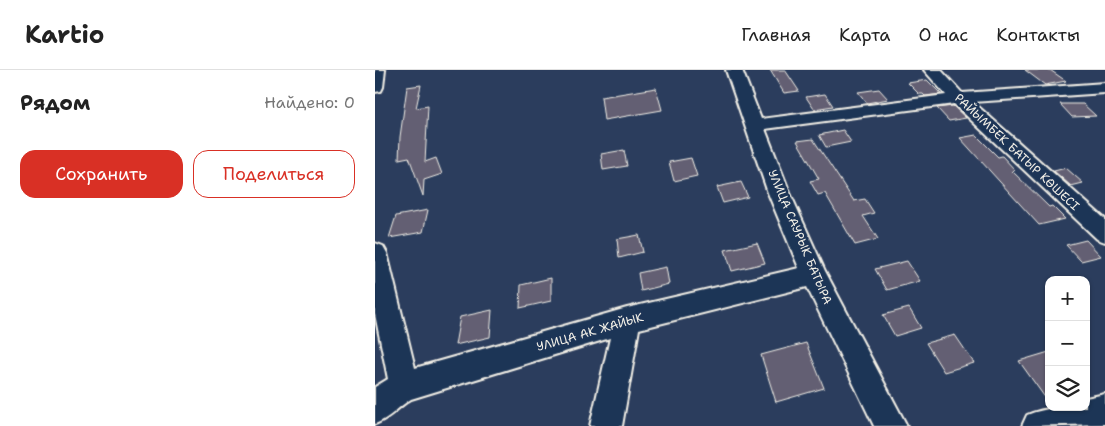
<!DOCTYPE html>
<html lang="ru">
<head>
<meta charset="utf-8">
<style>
  :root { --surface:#fff; --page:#f6f6f6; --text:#222; --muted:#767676; --line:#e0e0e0; --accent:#d93025 }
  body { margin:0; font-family:"Shantell Sans",sans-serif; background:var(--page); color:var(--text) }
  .controls { position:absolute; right:15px; bottom:15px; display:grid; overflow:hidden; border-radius:10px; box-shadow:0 1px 4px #0004 }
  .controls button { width:45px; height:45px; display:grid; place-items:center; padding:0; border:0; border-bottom:1px solid var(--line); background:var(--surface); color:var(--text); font:25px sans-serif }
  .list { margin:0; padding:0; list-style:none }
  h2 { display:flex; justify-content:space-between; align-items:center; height:65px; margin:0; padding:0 20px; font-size:21px }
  h2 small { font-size:16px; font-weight:400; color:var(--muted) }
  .actions { display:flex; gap:10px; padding:15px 20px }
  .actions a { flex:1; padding:11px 0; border:1px solid var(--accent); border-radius:15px; text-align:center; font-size:18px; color:var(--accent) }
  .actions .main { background:var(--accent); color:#fff }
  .icon { flex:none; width:28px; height:28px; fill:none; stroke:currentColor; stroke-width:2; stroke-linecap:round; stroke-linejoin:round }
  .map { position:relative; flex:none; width:730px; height:356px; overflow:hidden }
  header { display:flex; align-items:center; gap:30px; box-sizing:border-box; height:70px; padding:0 25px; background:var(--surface); border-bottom:1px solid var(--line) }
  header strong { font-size:24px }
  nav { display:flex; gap:28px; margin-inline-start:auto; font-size:18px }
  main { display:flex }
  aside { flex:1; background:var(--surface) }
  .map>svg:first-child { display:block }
</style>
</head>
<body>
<header>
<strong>Kartio</strong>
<nav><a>Главная</a><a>Карта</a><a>О нас</a><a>Контакты</a></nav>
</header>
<main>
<aside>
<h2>Рядом<small>Найдено: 0</small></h2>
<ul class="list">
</ul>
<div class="actions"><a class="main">Сохранить</a><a>Поделиться</a></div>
</aside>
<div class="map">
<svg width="730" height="356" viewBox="0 0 730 356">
  <rect width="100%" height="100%" fill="#2b3d5d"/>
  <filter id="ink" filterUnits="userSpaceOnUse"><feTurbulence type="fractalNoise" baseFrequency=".02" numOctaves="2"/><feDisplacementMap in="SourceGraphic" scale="10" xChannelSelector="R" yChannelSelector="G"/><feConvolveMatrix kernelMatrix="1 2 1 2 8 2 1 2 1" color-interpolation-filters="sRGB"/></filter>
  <g filter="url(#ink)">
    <g fill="#645f73" stroke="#f4f1e8">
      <path d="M395 0H410L424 21 409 23Z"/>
      <path d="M650 0H675L691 11 670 15Z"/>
      <path d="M552 10 566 24 550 26 548 24H544L533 13Z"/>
      <path d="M46 15 41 38 53 36 50 92 61 88 67 104 49 110 48 126 34 87 24 89 25 67 32 17Z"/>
      <path d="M281 18 287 40 229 50 226 27Z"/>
      <path d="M504 19 513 29 492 33 483 22Z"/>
      <path d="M450 24 458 36 439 39 431 27Z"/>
      <path d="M685 34H708L721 46 697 47Z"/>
      <path d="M578 36 591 48 574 51 562 38Z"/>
      <path d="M468 60 476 72 451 77 444 65Z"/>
      <path d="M601 65 623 87 627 86 640 100 637 101 674 137 677 136 690 149 664 155 585 68Z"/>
      <path d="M438 69 479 131 490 129 499 143 488 146 503 169 480 175 450 123 443 125 435 111 444 109 422 71Z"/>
      <path d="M249 80 252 96 228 100 226 84Z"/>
      <path d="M316 88 322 106 299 111 294 92Z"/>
      <path d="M691 98 708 113 696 116 679 101Z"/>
      <path d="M366 112 373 127 348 133 342 117Z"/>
      <path d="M53 140 48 162 14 168 21 146Z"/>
      <path d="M264 165 268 182 244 188 242 169Z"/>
      <path d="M711 170 726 186 706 191 691 175Z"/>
      <path d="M382 173 390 193 357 201 350 180Z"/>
      <path d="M532 191 545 211 512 220 500 199Z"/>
      <path d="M291 197 294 214 266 221 263 203Z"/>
      <path d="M176 208V231L145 238 146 215Z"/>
      <path d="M534 238 546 258 520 266 508 245Z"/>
      <path d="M117 240 115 267 80 275 85 247Z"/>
      <path d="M580 265 599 293 569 302 551 273Z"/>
      <path d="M431 273 449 318 401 332 386 285Z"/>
      <path d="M674 282V333L644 291Z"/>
    </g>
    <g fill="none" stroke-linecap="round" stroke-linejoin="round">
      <g stroke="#f4f1e8" stroke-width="4">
        <g id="minor">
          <path d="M0 0H10L8 17 6 21 0 22Z"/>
          <path d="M351 0H367L386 49 571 25 549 0H566L587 23 730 13V23L598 32 730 149V172L722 169 579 34 390 59 415 123 450 201 532 356H499L432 217 264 259 247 356H215L235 268 36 329C23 337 14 349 0 354V317L13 309 0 244V173L8 176 12 183 40 298 252 238 424 198 393 123Z"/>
          <path d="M730 324V354L647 356 652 345C672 337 690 337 711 337V328Z"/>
        </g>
      </g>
      <use href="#minor" fill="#1d3557" fill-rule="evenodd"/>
    </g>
  </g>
  <g text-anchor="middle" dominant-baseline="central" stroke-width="5" stroke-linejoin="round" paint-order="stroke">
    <g font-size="12" fill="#f4f1e8" stroke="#1d3557">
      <text transform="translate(642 82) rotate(43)">РАЙЫМБЕК БАТЫР КӨШЕСІ</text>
      <text transform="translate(425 167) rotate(67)">УЛИЦА САУРЫК БАТЫРА</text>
      <text transform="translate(215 262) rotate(-16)">УЛИЦА АК ЖАЙЫК</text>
    </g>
  </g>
</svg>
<div class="controls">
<button>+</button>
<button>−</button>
<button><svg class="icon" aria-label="layers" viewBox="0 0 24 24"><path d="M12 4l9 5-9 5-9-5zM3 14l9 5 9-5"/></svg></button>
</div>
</div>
</main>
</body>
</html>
